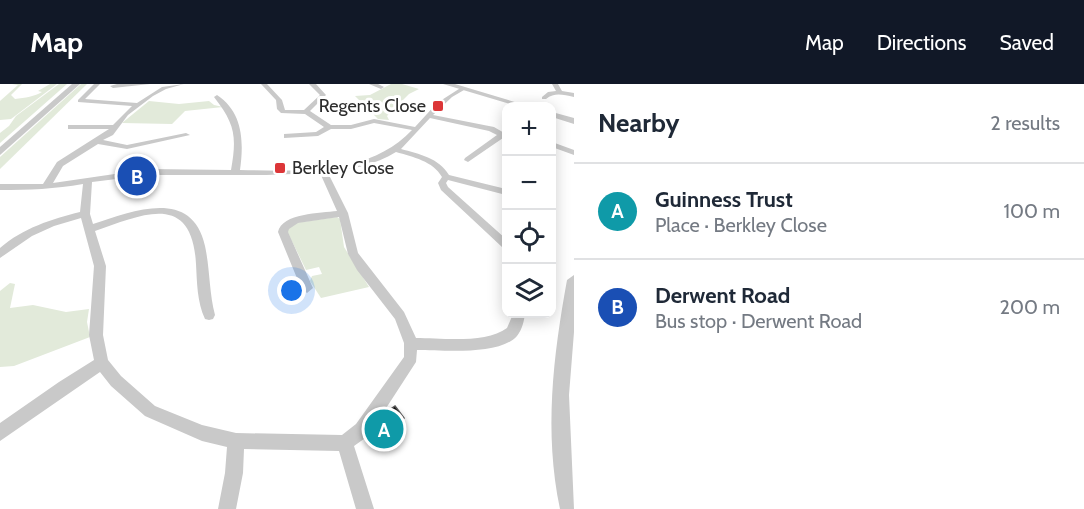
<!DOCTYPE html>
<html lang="en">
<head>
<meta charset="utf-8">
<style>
  :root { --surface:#fff; --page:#f6f6f7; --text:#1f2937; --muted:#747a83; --line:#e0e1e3; --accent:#111827 }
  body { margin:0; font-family:Cabin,sans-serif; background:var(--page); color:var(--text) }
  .controls { position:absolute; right:18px; top:18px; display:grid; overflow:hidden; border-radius:12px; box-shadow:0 3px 15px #0003 }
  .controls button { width:54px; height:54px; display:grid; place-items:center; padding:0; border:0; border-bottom:2px solid var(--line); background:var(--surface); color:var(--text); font:30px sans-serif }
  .you { position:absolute; left:292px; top:207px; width:21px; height:21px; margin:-15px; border:4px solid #fff; border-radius:50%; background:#1a73e8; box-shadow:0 0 0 9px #1a73e833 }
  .badge { display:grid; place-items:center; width:39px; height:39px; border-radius:50%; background:var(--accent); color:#fff; font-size:20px; font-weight:700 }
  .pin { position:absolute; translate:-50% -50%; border:3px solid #fff; box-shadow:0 2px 6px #0006 }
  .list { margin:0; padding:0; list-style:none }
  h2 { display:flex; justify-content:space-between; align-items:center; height:78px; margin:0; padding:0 24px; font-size:26px }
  h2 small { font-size:20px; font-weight:400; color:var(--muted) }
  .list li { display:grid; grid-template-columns:39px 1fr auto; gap:18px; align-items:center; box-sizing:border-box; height:96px; padding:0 24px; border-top:2px solid var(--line) }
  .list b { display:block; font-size:22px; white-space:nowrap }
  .list p { margin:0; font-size:20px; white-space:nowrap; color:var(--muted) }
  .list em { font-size:20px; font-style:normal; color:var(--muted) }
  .icon { flex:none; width:33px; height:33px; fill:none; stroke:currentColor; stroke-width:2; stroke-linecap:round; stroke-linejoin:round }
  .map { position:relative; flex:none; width:574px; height:425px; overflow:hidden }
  header { display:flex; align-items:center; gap:36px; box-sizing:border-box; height:84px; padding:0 30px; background:var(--accent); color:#fff }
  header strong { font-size:28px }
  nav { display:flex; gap:33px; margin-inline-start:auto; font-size:21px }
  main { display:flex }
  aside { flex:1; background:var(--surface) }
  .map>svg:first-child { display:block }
</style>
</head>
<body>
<header>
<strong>Map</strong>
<nav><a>Map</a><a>Directions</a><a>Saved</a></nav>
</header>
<main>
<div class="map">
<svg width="574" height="425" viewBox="0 0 574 425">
  <rect width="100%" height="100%" fill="#fff"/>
  <g fill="#e2eada">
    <path d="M12 0H22L11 11 15 15C25 14 35 12 42 8L38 7 50 0H57L11 35 0 36V17L18 1Z"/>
    <path d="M59 0H67L0 59V49L9 42 16 32Z"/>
    <path d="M81 0H87L0 85V73Z"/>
    <path d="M391 0H402L419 5 409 10 387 32 389 36 378 35 355 12 370 11Z"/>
    <path d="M149 17 179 20 209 17 214 21 223 23 185 27 172 40 122 39Z"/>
    <path d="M337 133 340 135 344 163 369 203 321 214 310 197 312 192 322 190 319 183 306 186 287 147 288 143 295 139Z"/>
    <path d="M10 199 15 200 10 224 33 221 66 228 89 225 87 238 90 253 14 282 0 283V207Z"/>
  </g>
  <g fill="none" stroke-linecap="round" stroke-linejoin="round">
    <g fill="#c9c9c9" fill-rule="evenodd">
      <path d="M94 0H100L85 15 137 19 162 3 184 0 166 5 153 12 128 31 113 51 103 56 127 61 186 49 190 51 127 65 98 60 63 82 53 99 149 85 231 86C237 52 235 40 214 13L217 11C243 28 244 58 240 86 298 87 369 92 412 46L374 39 351 45H331L318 52 284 54V50L316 48 324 43 305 30 281 29 277 25 276 16 261 0H267L282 16 285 26H304L320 11 309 0H316L326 11 310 27 331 41H351L374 35 415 43 437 19 462 3 464 6 452 13 433 31 494 43 506 50V55L503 54 468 78 464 76 465 74 497 51 489 47 430 34 401 65C419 70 439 74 449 91L506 105V111L448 96 446 99 448 103 506 155V164L502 163 441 106 438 99 442 93C433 77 413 73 396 68 375 81 352 85 328 89L348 129 358 169 404 228 416 254C442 254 486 260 507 244L513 230H525C524 237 522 246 517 252 499 272 443 266 417 266L416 278 368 352 354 362 374 425H356L339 367 244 365 243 389 236 425H218L225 389 227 363 202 357 145 332 111 302 100 288 0 357V339L59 298 94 276 89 251 94 182 81 134 54 142 32 152 0 174V164C23 144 52 135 80 128L83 100C55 105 29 106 0 106V100H43L57 78 109 45H68V41H113L132 22 78 18V16ZM320 89 337 127C321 129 282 129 278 148L301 204 307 209 313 204 288 148 289 145 298 139 339 133 348 170 357 186 395 235 404 259V273L356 340 342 351 236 349 202 341 155 322 121 292 108 276 103 251 106 182 95 147C143 130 192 107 196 180 197 198 197 218 205 235L209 236 213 235 215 231C209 208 210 185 205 162 192 103 133 127 93 140L90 130 92 98 149 91H266Z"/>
      <path d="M150 0 113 4 110 2 117 0Z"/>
      <path d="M369 0H378L384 3 381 5Z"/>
      <path d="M552 0H558L562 7 574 9V13C563 11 555 8 546 15H542V13L548 8 556 7Z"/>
      <path d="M552 58 574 66V71L552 63Z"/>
    </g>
    <g fill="#c9c9c9" fill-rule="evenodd">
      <path d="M72 0H80L0 71V63Z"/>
      <path d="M443 0H455L528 22H517Z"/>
      <path d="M552 28 574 34V40L552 33Z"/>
      <path d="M574 191V248L569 311 574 425H560C544 348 553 273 567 196Z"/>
    </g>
  </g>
  <path fill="#898989" d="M388 327 404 334 391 348 384 352 377 342Z"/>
  <path fill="#5a5a5a" d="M404 334 391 348 384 352 396 339Z"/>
  <path fill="#131313" stroke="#5a5a5a" stroke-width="1.5" d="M395 322 404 334 396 339 388 327Z"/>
  <g fill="#dc3638" stroke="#fff" stroke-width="2">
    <rect x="432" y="16" width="12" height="12" rx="3"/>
    <rect x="274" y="78" width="12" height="12" rx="3"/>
  </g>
  <g text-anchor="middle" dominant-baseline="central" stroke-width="6" stroke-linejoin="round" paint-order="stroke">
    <g font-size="18" fill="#2c2c2c" stroke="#fff" text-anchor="end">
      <text x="426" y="22">Regents Close</text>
      <text x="292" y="84" text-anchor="start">Berkley Close</text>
    </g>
  </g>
</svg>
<div class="controls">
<button>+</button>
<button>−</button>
<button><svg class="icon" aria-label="locate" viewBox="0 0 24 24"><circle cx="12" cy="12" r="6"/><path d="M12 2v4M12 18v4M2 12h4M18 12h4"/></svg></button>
<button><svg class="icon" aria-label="layers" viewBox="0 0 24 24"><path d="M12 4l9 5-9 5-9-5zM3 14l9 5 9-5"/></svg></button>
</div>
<div class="you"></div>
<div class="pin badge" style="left:384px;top:345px;background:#0f9aa8">A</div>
<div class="pin badge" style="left:137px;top:92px;background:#1a4fb4">B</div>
</div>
<aside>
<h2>Nearby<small>2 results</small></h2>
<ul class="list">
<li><span class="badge" style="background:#0f9aa8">A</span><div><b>Guinness Trust</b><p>Place · Berkley Close</p></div><em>100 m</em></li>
<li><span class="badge" style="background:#1a4fb4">B</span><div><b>Derwent Road</b><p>Bus stop · Derwent Road</p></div><em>200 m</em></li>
</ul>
</aside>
</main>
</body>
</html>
